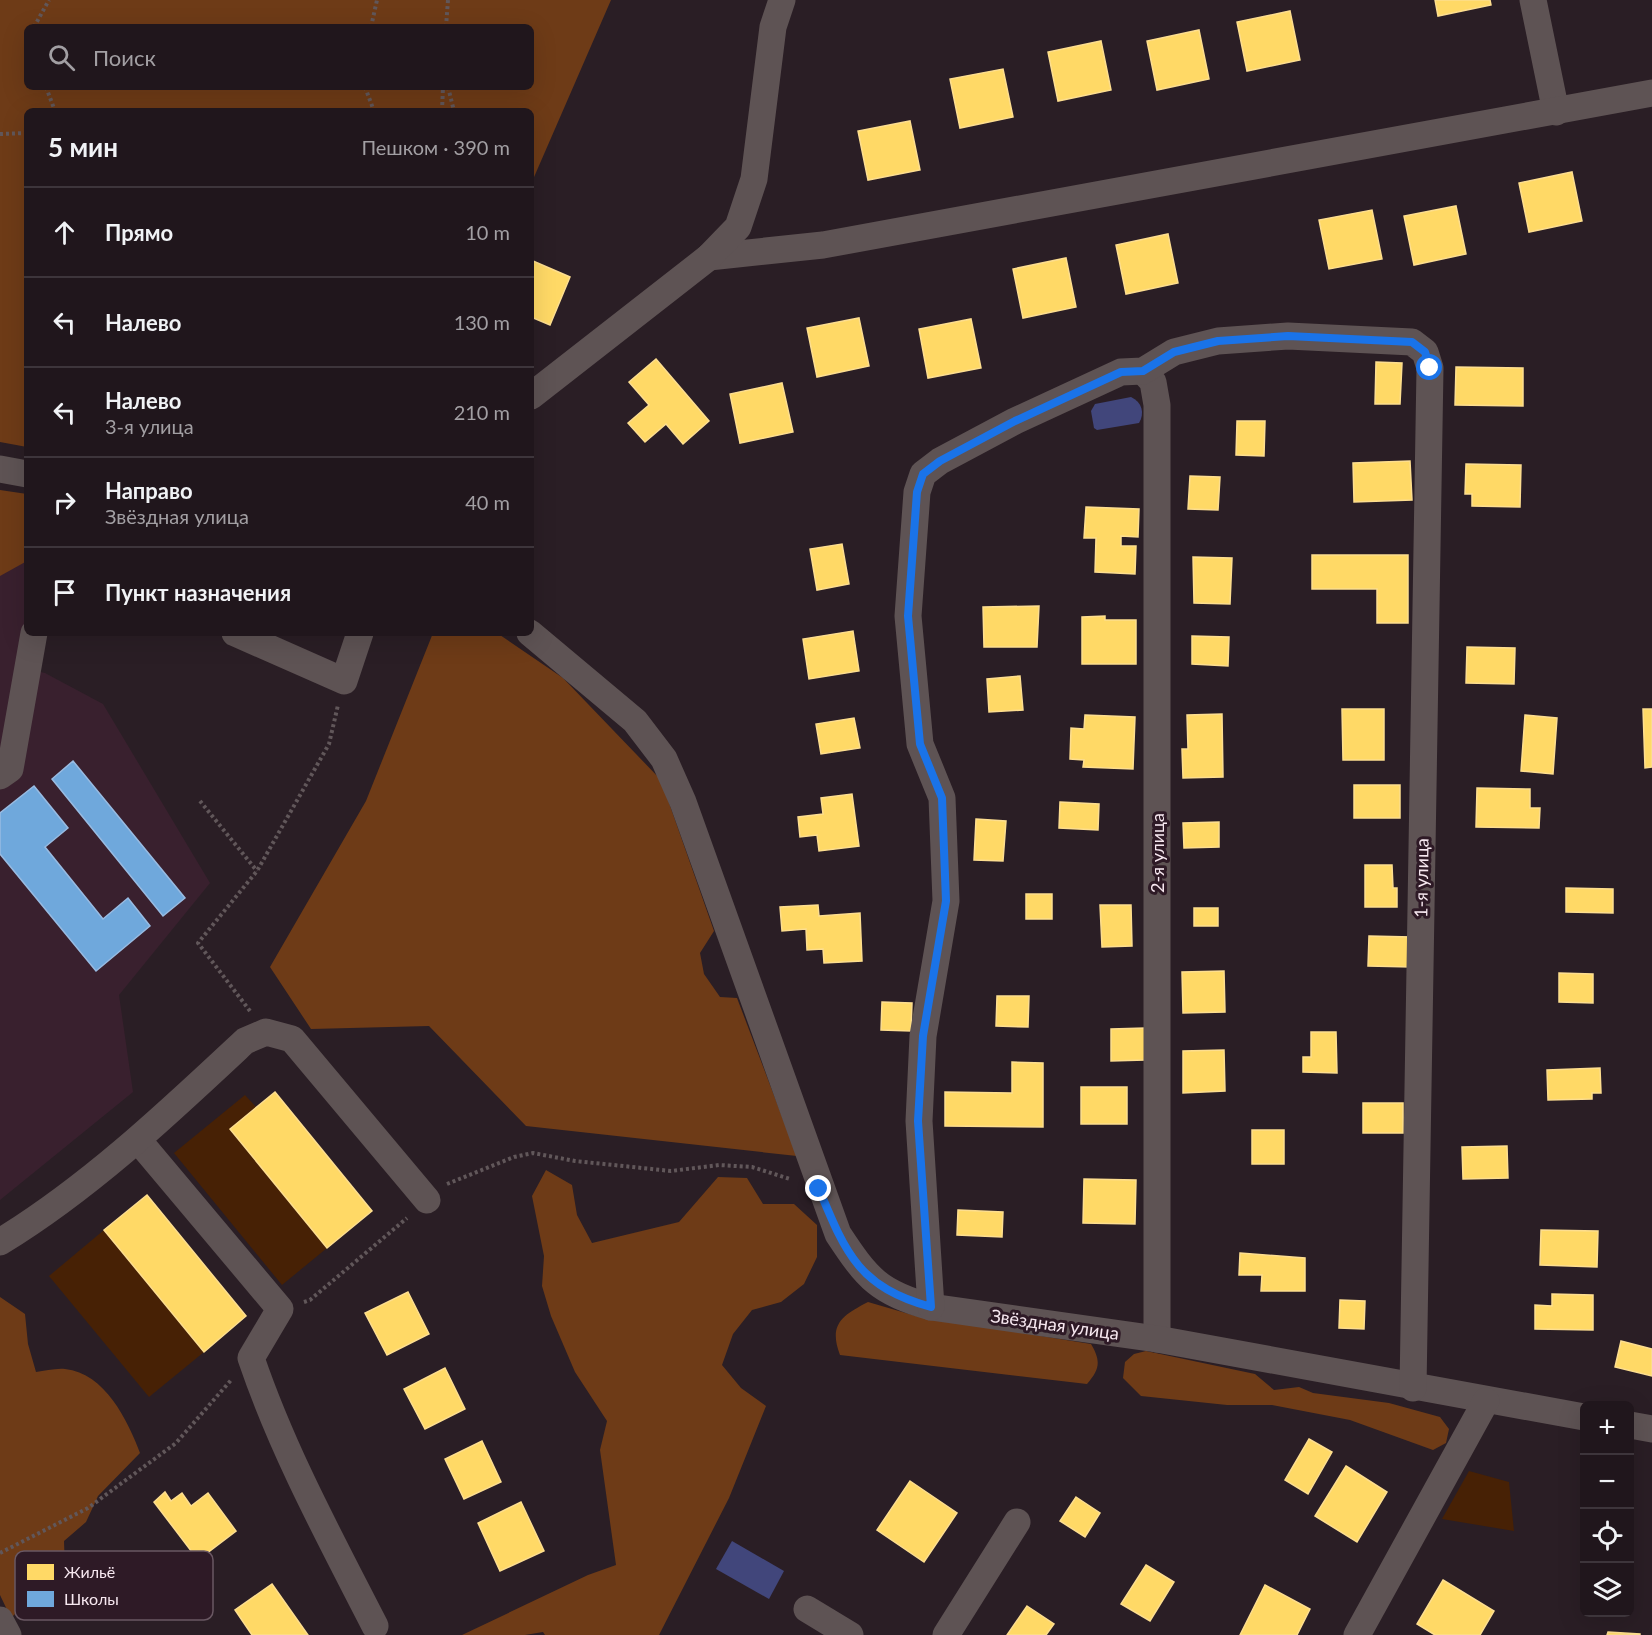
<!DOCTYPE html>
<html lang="ru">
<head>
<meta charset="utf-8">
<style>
  :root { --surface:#20161c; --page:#281f25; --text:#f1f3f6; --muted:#a29fa3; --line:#3d353b }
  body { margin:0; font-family:Lato,sans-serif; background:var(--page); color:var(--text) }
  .controls { position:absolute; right:18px; bottom:18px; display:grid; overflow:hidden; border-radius:9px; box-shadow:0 6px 24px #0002 }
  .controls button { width:54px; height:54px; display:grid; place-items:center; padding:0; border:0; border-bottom:2px solid var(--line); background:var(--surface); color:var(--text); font:30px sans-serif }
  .stop { position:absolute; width:18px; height:18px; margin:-14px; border:4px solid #1a73e8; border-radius:50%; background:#fff }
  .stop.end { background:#1a73e8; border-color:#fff; box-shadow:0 2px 6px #0008 }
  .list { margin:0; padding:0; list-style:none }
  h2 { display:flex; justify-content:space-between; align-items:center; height:78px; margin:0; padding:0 24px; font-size:26px }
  h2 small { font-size:20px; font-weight:400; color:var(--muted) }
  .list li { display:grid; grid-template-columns:39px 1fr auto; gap:18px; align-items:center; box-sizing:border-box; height:90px; padding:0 24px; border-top:2px solid var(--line) }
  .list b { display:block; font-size:22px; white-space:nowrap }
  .list p { margin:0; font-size:20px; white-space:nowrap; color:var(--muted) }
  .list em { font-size:20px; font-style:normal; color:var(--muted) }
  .icon { flex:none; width:33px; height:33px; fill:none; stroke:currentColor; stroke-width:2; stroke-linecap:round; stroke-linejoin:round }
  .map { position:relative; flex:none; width:1652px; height:1635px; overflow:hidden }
  .search { position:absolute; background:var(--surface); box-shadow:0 6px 24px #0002; left:24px; top:24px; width:510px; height:66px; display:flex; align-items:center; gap:15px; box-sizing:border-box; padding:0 21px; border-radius:9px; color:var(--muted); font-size:22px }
  .panel { position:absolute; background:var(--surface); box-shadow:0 6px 24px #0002; left:24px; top:108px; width:510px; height:528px; border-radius:9px }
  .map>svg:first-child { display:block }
</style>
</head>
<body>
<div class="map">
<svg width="1652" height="1635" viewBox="0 0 1652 1635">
  <rect width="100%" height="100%" fill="#2a1e25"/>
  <path fill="#39202e" d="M0 496 27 500V619L19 667 45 673 103 704 210 883 119 995 133 1092 0 1200Z"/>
  <g fill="#472105">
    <path d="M245 1095 256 1107 230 1129 327 1248 282 1285 174 1153Z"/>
    <path d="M104 1230 204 1352 149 1397 49 1276Z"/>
    <path d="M1469 1471 1509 1482 1514 1531 1442 1519Z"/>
  </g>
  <g fill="#6e3b17" fill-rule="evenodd">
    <path d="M0 0H611L531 184V111H27V447L0 442ZM27 27H531V87H27Z"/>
    <path d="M0 490 27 494V561L0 576Z"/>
    <path d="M433 633H497L563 678 661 780 714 931 700 953 704 974 720 997 737 998 797 1156 526 1126 429 1026 311 1029 270 967 366 801Z"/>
    <path d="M546 1170 572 1185 577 1215 592 1243 679 1222 718 1177 747 1178 763 1204H794L817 1225V1257L804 1284 781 1302 752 1310 733 1334 722 1365 741 1388 766 1406 729 1498 659 1635H545L543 1632 525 1635H462L588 1575 616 1565 600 1450 607 1421 575 1372 551 1316 542 1286 544 1256 532 1196Z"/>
    <path d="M0 1297 25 1314 28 1344 36 1372C45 1371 56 1368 65 1369 105 1373 128 1421 140 1453L98 1496 86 1522 64 1541 65 1571 56 1583 29 1600 11 1618 0 1595Z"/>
    <path d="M868 1302 916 1316 1091 1344C1101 1361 1100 1369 1087 1384L840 1355C828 1324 843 1315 868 1302Z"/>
    <path d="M1146 1351 1255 1374 1274 1390 1299 1387 1313 1393 1389 1403 1440 1417 1449 1429 1446 1443 1433 1450 1350 1420 1272 1405H1227L1141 1396 1123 1378 1125 1362 1134 1354Z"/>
  </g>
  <g fill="#41467b">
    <path d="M1131 397C1142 402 1145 413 1139 423L1097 430 1094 428 1091 411 1095 404Z"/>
    <path d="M732 1541 784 1571 769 1599 716 1569Z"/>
  </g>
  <g fill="#ffd966" stroke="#fdde8f" stroke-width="1.5">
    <path d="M1435 0H1490L1491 5 1438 16Z"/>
    <path d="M1290 11 1300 60 1247 71 1237 22Z"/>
    <path d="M1199 30 1209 79 1157 90 1147 41Z"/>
    <path d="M1101 41 1111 90 1058 101 1048 52Z"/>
    <path d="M1003 69 1013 117 960 128 950 79Z"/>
    <path d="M910 121 920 170 868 180 858 131Z"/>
    <path d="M1572 172 1582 221 1529 232 1519 183Z"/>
    <path d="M1456 206 1466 254 1414 265 1404 216Z"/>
    <path d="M1372 210 1382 259 1329 269 1319 220Z"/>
    <path d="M1168 234 1178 283 1126 294 1116 245Z"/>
    <path d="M1066 258 1076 307 1023 318 1013 269Z"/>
    <path d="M533 261 570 277 550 325 531 317Z"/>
    <path d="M859 318 869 366 817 377 807 328Z"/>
    <path d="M971 319 981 368 928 378 919 329Z"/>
    <path d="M656 359 709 421 683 444 666 424 645 442 628 423 649 405 629 382Z"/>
    <path d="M1376 362 1402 363 1400 404H1375Z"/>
    <path d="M1456 367 1523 368V406L1455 405Z"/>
    <path d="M782 383 793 432 740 443 730 394Z"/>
    <path d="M1237 421H1265L1264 456 1236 455Z"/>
    <path d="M1410 461 1412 500 1354 502 1353 463Z"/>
    <path d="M1466 464 1521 465 1520 507 1472 506V494H1465Z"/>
    <path d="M1190 476 1220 477 1218 510 1188 509Z"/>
    <path d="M1086 507 1139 509 1138 537 1121 536V546H1136L1135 574 1095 572 1096 538H1084Z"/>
    <path d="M842 544 849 584 817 590 810 549Z"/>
    <path d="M1312 555H1408V623H1377V589H1312Z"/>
    <path d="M1193 557 1232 558 1230 604 1194 603Z"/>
    <path d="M1039 606 1037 647H984L983 607Z"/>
    <path d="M1105 616V620H1136V664H1082V617Z"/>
    <path d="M853 631 859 671 809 679 803 639Z"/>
    <path d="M1192 636 1229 637 1228 666 1192 664Z"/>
    <path d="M1467 647 1515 648 1514 684 1466 683Z"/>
    <path d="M1020 676 1023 710 989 712 987 679Z"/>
    <path d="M1342 709H1384V760H1343Z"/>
    <path d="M1643 709H1652V767L1645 768Z"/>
    <path d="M1222 714 1223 777 1183 778 1182 749H1188L1187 715Z"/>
    <path d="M1085 715 1135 717 1133 769 1083 767 1084 760 1070 759 1071 728 1084 729Z"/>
    <path d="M1525 715 1557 718 1553 774 1521 771Z"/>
    <path d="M854 718 860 748 821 754 816 724Z"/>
    <rect x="1354" y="785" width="46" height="33"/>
    <path d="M1477 788 1530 789V808H1540L1539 828 1476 827Z"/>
    <path d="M852 794 859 846 819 851 817 835 800 837 798 817 823 814 821 798Z"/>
    <path d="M1060 802 1099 804 1098 830 1059 828Z"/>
    <path d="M976 819 1006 821 1003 861 974 860Z"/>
    <path d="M1219 822V847L1184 848 1183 823Z"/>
    <path d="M1365 865H1392L1393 888H1397V907H1365Z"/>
    <path d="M1566 888 1613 889V913L1566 912Z"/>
    <rect x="1026" y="894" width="26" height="25"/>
    <path d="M818 905 819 916 860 913 862 961 824 963 823 949 807 950 806 929 782 931 780 907Z"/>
    <path d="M1100 905H1131L1132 946 1102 947Z"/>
    <rect x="1194" y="908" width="24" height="18"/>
    <path d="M1369 936 1412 937 1411 967 1368 966Z"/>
    <path d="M1224 971 1225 1012 1183 1013 1182 972Z"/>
    <path d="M1559 973 1593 974V1003L1559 1002Z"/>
    <path d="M997 996H1029L1028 1027 996 1026Z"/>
    <path d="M882 1002 912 1003 911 1031 881 1030Z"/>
    <path d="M1145 1028V1060L1111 1061V1029Z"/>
    <path d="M1311 1032H1336L1337 1073 1303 1072V1057H1311Z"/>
    <path d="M1224 1050 1225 1091 1183 1093V1051Z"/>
    <path d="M1012 1062 1043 1063V1127L945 1126V1092L1012 1093Z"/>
    <path d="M1600 1068 1601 1093H1592V1099L1548 1100 1547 1070Z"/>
    <rect x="1081" y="1087" width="46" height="37"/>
    <path d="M275 1092 372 1211 327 1248 230 1129Z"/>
    <rect x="1363" y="1103" width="40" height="30"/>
    <rect x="1252" y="1130" width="32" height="34"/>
    <path d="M1507 1146 1508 1178 1463 1179 1462 1147Z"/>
    <path d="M1084 1179 1136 1180 1135 1224 1083 1223Z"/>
    <path d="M147 1195 246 1316 204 1352 104 1230Z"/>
    <path d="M958 1210 1003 1212 1002 1237 957 1235Z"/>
    <path d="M1541 1230 1598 1231 1597 1267 1540 1265Z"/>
    <path d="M1240 1253 1305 1258V1291H1261L1262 1275H1239Z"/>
    <path d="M408 1292 429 1334 387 1355 365 1313Z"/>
    <path d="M1552 1294 1593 1295V1330L1535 1329V1305L1552 1306Z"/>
    <path d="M1340 1300 1365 1301 1364 1329 1339 1328Z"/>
    <path d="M1621 1341 1652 1349V1376L1615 1367Z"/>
    <path d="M445 1368 465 1409 425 1429 404 1389Z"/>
    <path d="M1309 1439 1332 1452 1308 1494 1285 1480Z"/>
    <path d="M482 1441 501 1482 464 1499 445 1459Z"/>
    <path d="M1346 1466 1387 1492 1357 1542 1315 1516Z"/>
    <path d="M910 1481 957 1513 924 1562 877 1530Z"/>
    <path d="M165 1492 171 1501 182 1493 191 1506 208 1493 236 1531 198 1560 154 1502Z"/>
    <path d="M1076 1497 1100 1513 1085 1537 1060 1521Z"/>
    <path d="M521 1502 544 1551 500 1571 478 1523Z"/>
    <path d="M1146 1565 1174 1582 1150 1621 1121 1604Z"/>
    <path d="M1443 1580 1494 1611 1480 1635H1435L1417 1624Z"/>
    <path d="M272 1584 308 1635H252L235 1610Z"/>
    <path d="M1265 1585 1310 1609 1297 1635H1240Z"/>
    <path d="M1027 1606 1054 1624 1046 1635H1007Z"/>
    <path d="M1608 1632 1640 1634V1635H1607Z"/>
  </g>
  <g fill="#6fa8dc" stroke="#98bbe2" stroke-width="1.5">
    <path d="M73 761 185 898 163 916 52 779Z"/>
    <path d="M34 786 68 828 45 847 103 919 128 898 150 926 96 971 0 854V813Z"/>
  </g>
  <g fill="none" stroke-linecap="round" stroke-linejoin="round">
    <g stroke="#61575a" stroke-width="4" stroke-dasharray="3 3" stroke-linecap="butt">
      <path d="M34 27 49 0"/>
      <path d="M371 27 377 0"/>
      <path d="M446 27 448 0"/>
      <path d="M46 87 55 111"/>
      <path d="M365 87 374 111"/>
      <path d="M448 87 454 111"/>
      <path d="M442 111 443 87"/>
      <path d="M0 134 27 133"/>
      <path d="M200 801 257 871"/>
      <path d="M250 1011 198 943 257 871 329 744 338 705"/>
      <path d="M447 1184 514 1157 533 1153 575 1161 671 1171 719 1165 752 1167 790 1179"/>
      <path d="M304 1302 310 1300 407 1218"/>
      <path d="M0 1553 88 1508 176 1443 232 1379"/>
    </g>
    <g stroke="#5e5354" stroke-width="27">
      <path d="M1533 0 1556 112"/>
      <path d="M709 257 823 245 1652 93"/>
      <path d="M1143 371 1153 382 1157 405V1339"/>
      <path d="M531 396 709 257 738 227 754 179 773 27 782 0"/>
      <path d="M0 469 27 474"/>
      <path d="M235 633 344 681 360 633"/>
      <path d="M530 633 635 721 664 759 683 802 838 1234C867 1278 879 1293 931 1307L1157 1339 1584 1417"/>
      <path d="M0 776 10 769 34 633"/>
      <path d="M138 1140 280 1309 251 1358C283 1452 330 1538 375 1626"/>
      <path d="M0 1242C90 1187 168 1113 245 1041L266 1032 292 1039 427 1200"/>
      <path d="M931 1307 919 1121 923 1036 946 901 942 798 920 744 908 616 917 492 923 474 940 461 1015 421 1121 372 1143 371 1174 352 1218 341 1288 336 1412 342 1425 352 1430 368 1413 1388"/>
      <path d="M1630 1425 1652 1429"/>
      <path d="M807 1609 850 1635"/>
      <path d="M0 1620 8 1635"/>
      <path d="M946 1635 1017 1522"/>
      <path d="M1357 1635 1486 1401"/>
    </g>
  </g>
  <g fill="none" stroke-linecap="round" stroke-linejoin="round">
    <path stroke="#1a73e8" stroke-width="8" d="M819 1189C846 1254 859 1287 931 1307L918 1121 923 1036 946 901 942 798 920 744 908 616 917 492 923 474 940 461 1015 421 1121 372 1143 371 1174 352 1218 341 1288 336 1412 342 1425 352 1430 368"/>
  </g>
  <g text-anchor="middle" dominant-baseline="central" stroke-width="6" stroke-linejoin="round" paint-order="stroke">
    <g font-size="18" fill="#f7e8f0" stroke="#2e1a26">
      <text transform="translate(1157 853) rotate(-90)">2-я улица</text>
      <text transform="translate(1421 878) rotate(-89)">1-я улица</text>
      <text transform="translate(1055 1324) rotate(8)">Звёздная улица</text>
    </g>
  </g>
  <rect x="15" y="1551" width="198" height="69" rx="9" fill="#2e1a26" stroke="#6a5863" stroke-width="1.5"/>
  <rect x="27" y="1564" width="27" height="16" fill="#ffd966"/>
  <rect x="27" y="1591" width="27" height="16" fill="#6fa8dc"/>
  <g font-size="16" fill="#f7e8f0">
    <text x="64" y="1578">Жильё</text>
    <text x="64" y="1605">Школы</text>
  </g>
</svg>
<div class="controls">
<button>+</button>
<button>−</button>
<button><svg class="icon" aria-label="locate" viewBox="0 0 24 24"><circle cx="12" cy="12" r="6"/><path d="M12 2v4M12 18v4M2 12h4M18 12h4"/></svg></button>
<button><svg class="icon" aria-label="layers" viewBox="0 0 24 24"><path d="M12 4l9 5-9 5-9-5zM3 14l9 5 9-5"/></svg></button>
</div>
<div class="stop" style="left:1430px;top:368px"></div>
<div class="stop end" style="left:819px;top:1189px"></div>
<div class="search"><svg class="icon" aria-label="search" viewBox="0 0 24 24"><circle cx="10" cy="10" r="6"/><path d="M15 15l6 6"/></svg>Поиск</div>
<section class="panel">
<h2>5 мин<small>Пешком · 390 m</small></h2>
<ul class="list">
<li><svg class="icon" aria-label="ahead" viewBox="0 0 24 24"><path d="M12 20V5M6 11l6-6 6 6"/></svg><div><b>Прямо</b></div><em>10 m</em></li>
<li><svg class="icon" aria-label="left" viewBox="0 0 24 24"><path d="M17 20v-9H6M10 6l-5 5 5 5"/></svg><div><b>Налево</b></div><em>130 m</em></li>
<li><svg class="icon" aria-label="left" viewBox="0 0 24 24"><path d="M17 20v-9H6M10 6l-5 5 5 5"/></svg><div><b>Налево</b><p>3-я улица</p></div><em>210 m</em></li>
<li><svg class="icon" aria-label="right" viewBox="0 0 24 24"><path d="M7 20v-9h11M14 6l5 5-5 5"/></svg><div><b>Направо</b><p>Звёздная улица</p></div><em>40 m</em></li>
<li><svg class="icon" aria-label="arrive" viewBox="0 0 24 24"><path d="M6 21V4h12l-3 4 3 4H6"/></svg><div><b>Пункт назначения</b></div></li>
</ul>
</section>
</div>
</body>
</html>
